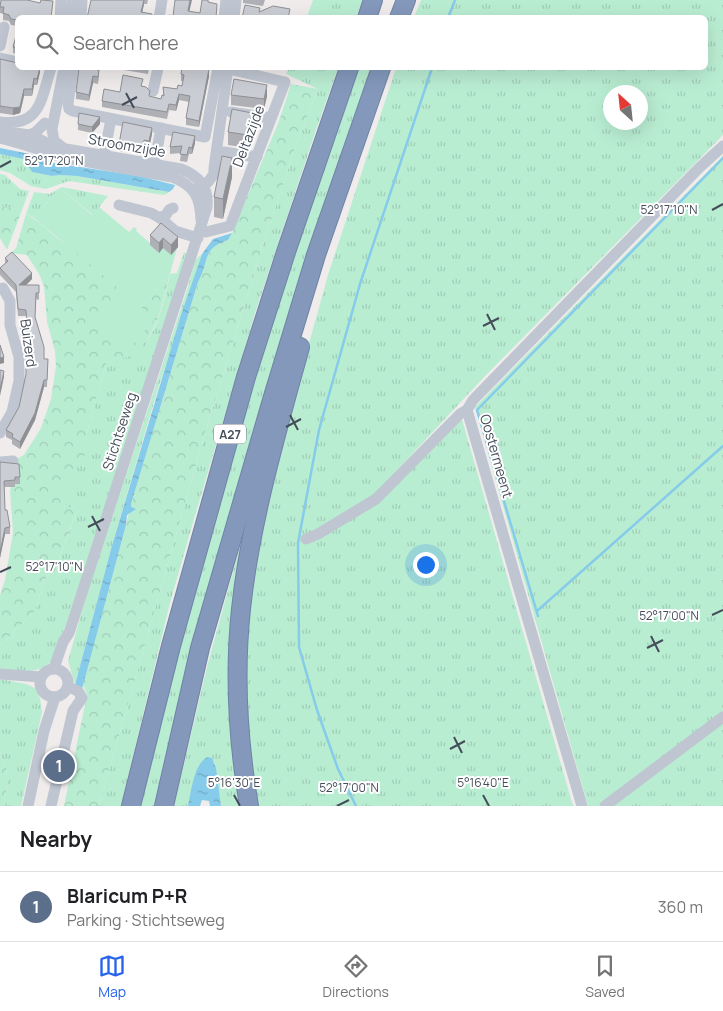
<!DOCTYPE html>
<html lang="en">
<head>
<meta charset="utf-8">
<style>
  :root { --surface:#fff; --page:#f6f6f6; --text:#202124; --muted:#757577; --line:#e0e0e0; --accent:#2563eb }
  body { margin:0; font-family:Manrope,sans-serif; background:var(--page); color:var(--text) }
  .compass { position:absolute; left:603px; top:85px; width:45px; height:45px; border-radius:50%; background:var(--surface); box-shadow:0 5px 20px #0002; rotate:333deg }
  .you { position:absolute; left:425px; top:564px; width:18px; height:18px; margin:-12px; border:4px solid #fff; border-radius:50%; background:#1a73e8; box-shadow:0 0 0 8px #1a73e833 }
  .badge { display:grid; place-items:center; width:32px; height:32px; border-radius:50%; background:var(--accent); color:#fff; font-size:16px; font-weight:700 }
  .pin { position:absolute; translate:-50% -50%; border:2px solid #fff; box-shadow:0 1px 5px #0006 }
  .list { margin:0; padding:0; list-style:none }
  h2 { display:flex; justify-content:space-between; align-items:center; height:65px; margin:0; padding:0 20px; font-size:21px }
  h2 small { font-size:16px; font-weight:400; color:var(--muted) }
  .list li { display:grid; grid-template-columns:32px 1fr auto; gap:15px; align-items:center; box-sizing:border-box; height:70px; padding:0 20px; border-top:1px solid var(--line) }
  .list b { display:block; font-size:19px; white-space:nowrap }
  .list p { margin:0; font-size:16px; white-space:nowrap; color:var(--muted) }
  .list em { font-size:16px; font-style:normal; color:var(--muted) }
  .icon { flex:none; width:28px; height:28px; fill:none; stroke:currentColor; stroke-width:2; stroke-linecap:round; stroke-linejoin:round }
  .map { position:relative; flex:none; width:723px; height:806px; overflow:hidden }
  .search { position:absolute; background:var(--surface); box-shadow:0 5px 20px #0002; left:15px; right:15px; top:15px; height:55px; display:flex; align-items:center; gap:12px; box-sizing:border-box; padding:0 18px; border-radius:8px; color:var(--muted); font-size:19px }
  .sheet { height:135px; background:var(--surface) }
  nav { display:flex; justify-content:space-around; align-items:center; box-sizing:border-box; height:70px; border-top:1px solid var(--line); background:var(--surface); font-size:14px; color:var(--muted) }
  nav a { display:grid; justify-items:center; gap:2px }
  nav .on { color:var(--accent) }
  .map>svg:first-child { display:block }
</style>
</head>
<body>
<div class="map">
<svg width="723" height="806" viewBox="0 0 723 806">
  <defs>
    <pattern id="grass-tufts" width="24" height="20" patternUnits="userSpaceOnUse" patternTransform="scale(1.25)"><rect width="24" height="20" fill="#b9edd2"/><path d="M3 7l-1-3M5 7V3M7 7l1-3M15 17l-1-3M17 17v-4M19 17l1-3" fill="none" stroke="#a0cdb7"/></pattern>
    <pattern id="forest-crowns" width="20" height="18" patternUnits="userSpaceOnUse" patternTransform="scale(1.25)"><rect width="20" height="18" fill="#b9edd2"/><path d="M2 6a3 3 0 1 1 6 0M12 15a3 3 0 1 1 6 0" fill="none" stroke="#a0cdb7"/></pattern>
    <pattern id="water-ripples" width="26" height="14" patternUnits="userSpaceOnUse" patternTransform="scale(1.25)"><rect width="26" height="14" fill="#86cbea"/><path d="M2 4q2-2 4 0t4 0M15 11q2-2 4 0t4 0" fill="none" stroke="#6fa7c1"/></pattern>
  </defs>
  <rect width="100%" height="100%" fill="#efeceb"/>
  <g fill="url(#grass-tufts)" fill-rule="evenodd">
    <path d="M313 0H363L356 17H307Z"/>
    <path d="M421 0H723V135L487 374 368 501 365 510 461 416 573 806H258L248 729 246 688 249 606 259 536 291 408 328 275 396 68H706V18L414 17ZM610 92H640V122H610Z"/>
    <path d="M289 68H338L316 130 256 310 194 519 170 603 121 806H99L205 433 263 245 297 142 318 89 286 74Z"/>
    <path d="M356 68H373L182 696 155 806H138C168 683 199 560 235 439 272 314 314 191 356 68Z"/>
    <path d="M0 154 23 159 32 172 52 176 60 175 77 176 169 192 164 195 69 181 46 189 31 186 10 173 0 170Z"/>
    <path d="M723 156V806H588L475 407Z"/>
    <path d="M0 174 5 175 20 189 29 191 22 210 0 206Z"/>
    <path d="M62 187 108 196 93 215 60 188 34 218 26 214 34 192 49 194Z"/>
    <path d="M184 252 187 254 86 566 54 658C40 676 21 671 0 670V646L35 611 44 581 59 559 76 514 57 497V489L74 465 85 440 107 360C119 353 132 349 143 343 158 334 166 291 170 274L177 273Z"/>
    <path d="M202 254 157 392 111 549 75 685 68 661 86 597 188 287 195 260Z"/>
    <path d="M259 477 238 610 246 806H221L214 761 198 766 188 806H174L208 663Z"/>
    <path d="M0 679 26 684 35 688 40 698 42 712 21 806H3C7 788 11 771 0 755Z"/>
  </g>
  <g fill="url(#forest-crowns)">
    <path d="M291 84 318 89 297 142 263 245 205 433 99 806H64L87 695 83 685 88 664 126 525 131 504 198 282C210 261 201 249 228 240L232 233 279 121Z"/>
    <path d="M0 206 22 210 7 250 0 238Z"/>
    <path d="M26 214C43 223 55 239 72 248L155 319 141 307 170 274C162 303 158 338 130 356 123 360 114 356 107 360L85 440 92 449 74 465 70 484 65 489H57L58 497 76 513 59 559 44 581 35 611 0 646V595L5 580 13 533 10 490 11 487H15V484L20 483 11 462 24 455 41 428 51 399 56 366 55 351 47 322 44 286 39 274 27 255 11 253 16 248Z"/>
    <path d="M0 755C11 771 7 788 3 806H0Z"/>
  </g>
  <path fill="#b9edd2" d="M60 188 92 215 99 207 129 232 134 227 137 229 136 231 151 244 177 248 170 274 141 307 155 319 126 352 94 323 122 291 34 218Z"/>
  <g fill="url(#water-ripples)">
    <path d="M0 148 35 155 54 163 139 176 175 185 173 189 169 192 77 176 60 175 52 176 32 172 23 159 0 154Z"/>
    <path d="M232 233 228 240C201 249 210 261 198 282L131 504V507L136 509 127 515 126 525 82 689 75 685 111 549 181 315 202 254 213 239Z"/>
    <path d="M208 757 212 758 216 768 221 806H210L209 801 202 800 200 806H188C191 793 194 762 208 757Z"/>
  </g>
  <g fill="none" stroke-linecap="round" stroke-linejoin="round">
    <g stroke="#86cbea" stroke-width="2.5">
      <path d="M448 18 455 0"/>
      <path d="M537 611 723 446"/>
      <path d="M538 616 477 410 723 158"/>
      <path d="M356 806 338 769 317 710 299 647 298 543 319 430 360 284 432 68"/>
    </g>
    <g stroke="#6f83a6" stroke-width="20">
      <g id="highway">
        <path d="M367 18 373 0"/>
        <path d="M399 18 406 0"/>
        <path d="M131 806 171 646 246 377 286 252 349 68"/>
        <path d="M164 806 200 648 272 400 316 255 381 68"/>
        <path d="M249 806C238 741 234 675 241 609 250 522 277 431 300 347"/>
      </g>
    </g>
    <g stroke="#bfc6d1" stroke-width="11">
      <path d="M60 18 61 0"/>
      <path d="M70 18 72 0"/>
      <path d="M81 18 82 0"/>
      <path d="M159 18 162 0"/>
      <path d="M224 18 226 0"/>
      <path d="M234 18 236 0"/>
      <path d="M0 46 4 27"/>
      <path d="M0 58 18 62"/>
      <path d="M73 68 68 104 69 109 73 111 205 137 218 68"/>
      <path d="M153 91 158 68"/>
      <path d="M231 112 271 118"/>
      <path d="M0 122C41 127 41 99 51 68"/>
      <path d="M0 131 30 135 43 141 58 151 66 149 181 169C199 176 209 188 207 207L69 633 63 642 54 668"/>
      <path d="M30 135 36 132 45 123"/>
      <path d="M0 138C22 143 41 150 61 157L172 177C195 186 200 197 201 220"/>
      <path d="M62 147 54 141 52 129 64 68"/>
      <path d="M105 150 111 119"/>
      <path d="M224 152 257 157"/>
      <path d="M156 156 161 128"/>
      <path d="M197 189 208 182 214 174V168L228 68"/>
      <path d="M119 205 151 213 160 218 175 231 198 238"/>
      <path d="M160 218 166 215 169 210 173 208"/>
      <path d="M200 230 206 232 230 226 285 82 228 69"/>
      <path d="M0 289 3 288 10 301V325L19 357V381L12 412 0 433"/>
      <path d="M467 410 582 806"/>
      <path d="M0 462 13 461"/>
      <path d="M306 539 318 534 376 499 460 414 467 410 473 400 699 168 723 146"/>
      <circle cx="54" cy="683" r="14"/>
      <path d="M0 674 41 677"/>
      <path d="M28 806 44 731 55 697"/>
      <path d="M51 806 73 711 82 698 78 691 68 687"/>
      <path d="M605 806 723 717"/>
    </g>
    <use href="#highway" stroke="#8398bb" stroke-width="18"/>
  </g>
  <g fill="#afb0b6">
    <path d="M27 0 53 7 18 18V26L11 25 9 21 3 20V14L0 13V7Z"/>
    <path d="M91 0H148L147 4H144L142 13 152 17Z"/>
    <path d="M243 0H265L263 6 243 3Z"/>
    <path d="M18 36V54L13 53V47Z"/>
    <path d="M0 59 40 72 37 85H34L32 96H24L20 113 13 115 0 113Z"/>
    <path d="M79 68H98V70L99 77 98 84 93 83 89 101 76 99V92Z"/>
    <path d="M112 68H149L148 74Z"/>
    <path d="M195 68H204L209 76 199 127 186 125V118L189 102 179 100 176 111 169 110 167 119 102 107V101L120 92 142 86 150 97 161 99 163 96V87L177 89 182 86 183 81H181V74L195 69Z"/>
    <path d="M231 95 267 96 264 109 231 105Z"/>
    <path d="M78 124H100L92 133 78 130Z"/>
    <path d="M252 126 248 148 228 145V132Z"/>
    <path d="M152 134 149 148 144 147 143 154 119 151V144Z"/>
    <path d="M195 143 192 154H189L187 162 180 161 181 153 170 154V147Z"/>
    <path d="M232 177 223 219 214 217V197Z"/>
    <path d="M161 223 178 247 171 255 163 248 159 253 150 245V235Z"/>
    <path d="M5 258 32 279 26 285H39V300L36 299 35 317 44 359H48L47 387H44L35 420 20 449 12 444V440L6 437V430L19 407 26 374V357L20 333V326L27 324 26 316H18L16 292 0 275V268L5 264Z"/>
    <path d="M0 462 20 477V484H15V487H4L5 510 10 527V534H5L0 558Z"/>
  </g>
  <g fill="#8e9094">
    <path d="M144 0V4L141 18V12Z"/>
    <path d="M190 0H192L188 17V11Z"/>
    <path d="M40 68V72L37 85V79Z"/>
    <path d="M209 69V76L199 127V121Z"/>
    <path d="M93 76V83L89 101V95Z"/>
    <path d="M34 78V85L32 96V89Z"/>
    <path d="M267 85V96L264 109V99Z"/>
    <path d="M24 89V96L20 113 13 115V108Z"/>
    <path d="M179 94V100L176 111V105Z"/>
    <path d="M252 113V126L248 148V135Z"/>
    <path d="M100 117V124L92 133V127Z"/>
    <path d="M152 128V134L149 148V141Z"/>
    <path d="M195 136V143L192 154V148Z"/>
    <path d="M232 158V177L223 219V199Z"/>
    <path d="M178 237V247L171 255V245Z"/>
    <path d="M163 238V248L159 253V243Z"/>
    <path d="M32 273V279L19 292V285Z"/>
    <path d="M4 357V363L0 364V358Z"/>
    <path d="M4 371V377L0 396V390Z"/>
    <path d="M44 380V387L35 420 20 449V442Z"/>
    <path d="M5 528V534L0 558V552Z"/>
  </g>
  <g fill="#cbcdd4" stroke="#8e9094">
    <path d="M1 0H27L40 3 41 0 53 1 51 18H18V20L11 19 9 15 3 13 4 7H0Z"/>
    <path d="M91 0H144L141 12 152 14V17L154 18H87Z"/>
    <path d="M175 0H190L188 11 200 13 202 0H208V2L217 4 216 18H168L169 15 173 16Z"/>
    <path d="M245 5 260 8 259 12 273 6 290 9 288 18H242Z"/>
    <path d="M16 36H18V48L13 47Z"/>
    <path d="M0 59 18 63V68H40L37 79 34 78 32 89H24L20 107 13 108 0 106Z"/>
    <path d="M79 68H97V70H99L98 77 93 76 89 95 76 92Z"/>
    <path d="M182 68 195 69V68H202L209 69 199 121 186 118 190 96 179 94 176 105 169 104 167 112 102 101 104 89 120 92 123 75 143 79 141 86 146 87 150 91 149 96 161 99 162 95 164 96 163 87 177 89 178 85 182 86 184 75 181 74Z"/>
    <path d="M234 79 267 85 264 99 231 95Z"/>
    <path d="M232 109 252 113 248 135 228 132Z"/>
    <path d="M79 113 100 117 92 127 78 124Z"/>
    <path d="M123 122 152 128 149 141 144 140 143 148 119 144Z"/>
    <path d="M173 132 195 136 192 148 189 147 187 155 180 154 182 146 170 147Z"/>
    <path d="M222 156 232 158 223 199 214 197Z"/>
    <path d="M161 223 178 237 171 245 163 238 159 243 150 235Z"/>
    <path d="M12 252 32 273 19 285H39V293H36L35 317 44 347V359H48L47 380H44L35 413 20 442 12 437 13 434 6 430 19 407 26 374V350L20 326 27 324 26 310 18 309 16 285 0 268 8 261 5 258Z"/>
    <path d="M0 345 4 357 0 358Z"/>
    <path d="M0 370 4 371 0 390Z"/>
    <path d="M0 462 19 464 20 477H15V480L4 481 5 510H7L10 527 5 528 0 552Z"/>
  </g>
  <path fill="none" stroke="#444d59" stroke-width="2" d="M126 93 134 108M122 105 137 97M0 167 11 161M712 210 723 204M487 314 495 330M483 326 499 318M290 415 298 430M286 427 301 419M92 516 100 531M88 527 104 519M0 572 11 567M712 615 723 610M651 636 659 652M647 648 663 640M454 737 462 753M450 749 465 741M234 795 240 806M483 795 489 806M337 806 349 800"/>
  <g text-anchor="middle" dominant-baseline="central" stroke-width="4" stroke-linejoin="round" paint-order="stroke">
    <rect fill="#fff" stroke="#7c828b" stroke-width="1" x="214" y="424.5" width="32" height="19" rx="4"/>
    <g font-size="12" font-weight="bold" fill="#444d59">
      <text x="230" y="434">A27</text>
    </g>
    <g font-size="14" fill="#444d59" stroke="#fff">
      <text transform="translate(248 136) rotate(-69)">Deltazijde</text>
      <text transform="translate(127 145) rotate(10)">Stroomzijde</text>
      <text transform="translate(29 343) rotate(82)">Buizerd</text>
      <text transform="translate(119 431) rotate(-72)">Stichtseweg</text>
      <text transform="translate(497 456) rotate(74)">Oostermeent</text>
    </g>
  </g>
  <g font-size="12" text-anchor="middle" fill="#444d59" stroke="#fff" stroke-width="4" stroke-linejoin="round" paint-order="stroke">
    <text x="54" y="165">52°17'20"N</text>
    <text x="669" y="214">52°17'10"N</text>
    <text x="54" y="571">52°17'10"N</text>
    <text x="669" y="620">52°17'00"N</text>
    <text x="234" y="787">5°16'30"E</text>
    <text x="483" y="787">5°16'40"E</text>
    <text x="349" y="792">52°17'00"N</text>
  </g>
</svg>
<svg class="compass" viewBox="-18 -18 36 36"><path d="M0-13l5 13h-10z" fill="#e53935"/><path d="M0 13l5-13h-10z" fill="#757577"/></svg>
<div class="you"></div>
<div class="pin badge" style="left:59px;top:766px;background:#5c6f8a">1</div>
<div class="search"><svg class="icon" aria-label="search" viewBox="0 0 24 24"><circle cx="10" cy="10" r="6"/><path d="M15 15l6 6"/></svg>Search here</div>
</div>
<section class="sheet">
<h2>Nearby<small></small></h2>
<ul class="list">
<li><span class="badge" style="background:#5c6f8a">1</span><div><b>Blaricum P+R</b><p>Parking · Stichtseweg</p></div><em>360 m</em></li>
</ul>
</section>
<nav>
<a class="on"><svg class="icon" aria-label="map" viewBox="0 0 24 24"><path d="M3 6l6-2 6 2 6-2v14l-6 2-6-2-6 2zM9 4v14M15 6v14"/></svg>Map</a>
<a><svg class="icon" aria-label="directions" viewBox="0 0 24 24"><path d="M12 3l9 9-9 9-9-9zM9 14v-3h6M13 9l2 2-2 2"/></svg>Directions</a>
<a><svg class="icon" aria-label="saved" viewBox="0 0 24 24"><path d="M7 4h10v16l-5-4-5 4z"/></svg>Saved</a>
</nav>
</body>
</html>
